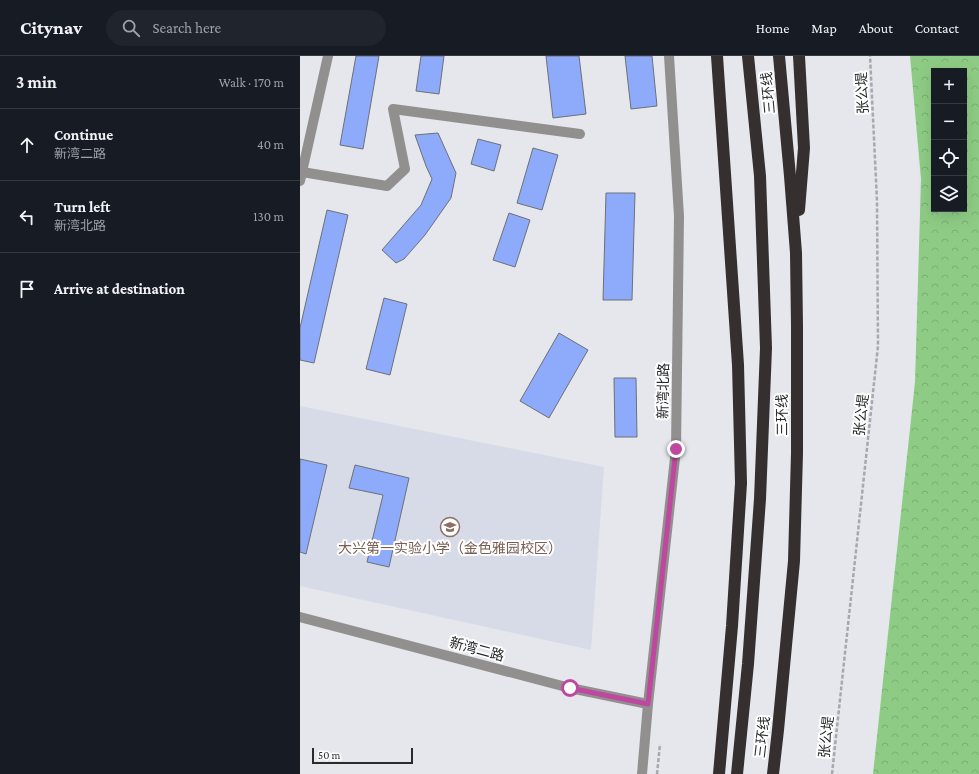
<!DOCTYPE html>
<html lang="en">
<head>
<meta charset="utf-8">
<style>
  :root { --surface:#171b24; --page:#20242c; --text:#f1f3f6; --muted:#9ea1a6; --line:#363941 }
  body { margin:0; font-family:"Crimson Pro","Noto Sans SC",serif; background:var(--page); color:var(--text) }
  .controls { position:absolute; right:12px; top:12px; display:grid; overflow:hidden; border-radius:0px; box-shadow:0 4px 16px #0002 }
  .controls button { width:36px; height:36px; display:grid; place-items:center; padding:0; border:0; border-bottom:1px solid var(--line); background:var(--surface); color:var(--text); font:20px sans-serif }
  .scale { position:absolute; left:12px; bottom:10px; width:101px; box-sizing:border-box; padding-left:4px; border:2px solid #2a2b2d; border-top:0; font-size:11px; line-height:14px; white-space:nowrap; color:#2a2b2d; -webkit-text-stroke:3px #fff; paint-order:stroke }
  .stop { position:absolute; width:12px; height:12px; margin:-9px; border:3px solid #be489f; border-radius:50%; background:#fff }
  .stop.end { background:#be489f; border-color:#fff; box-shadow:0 1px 4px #0008 }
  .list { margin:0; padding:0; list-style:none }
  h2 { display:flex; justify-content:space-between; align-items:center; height:52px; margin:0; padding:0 16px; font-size:17px }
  h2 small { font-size:13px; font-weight:400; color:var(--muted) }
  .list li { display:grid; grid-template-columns:26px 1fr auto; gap:12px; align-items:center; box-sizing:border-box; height:72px; padding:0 16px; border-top:1px solid var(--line) }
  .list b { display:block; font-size:15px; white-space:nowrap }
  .list p { margin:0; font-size:13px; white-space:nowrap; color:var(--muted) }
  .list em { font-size:13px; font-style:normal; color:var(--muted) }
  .icon { flex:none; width:22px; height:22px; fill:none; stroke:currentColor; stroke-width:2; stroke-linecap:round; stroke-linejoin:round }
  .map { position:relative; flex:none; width:679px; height:718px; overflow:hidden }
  header { display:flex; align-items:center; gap:24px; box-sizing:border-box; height:56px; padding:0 20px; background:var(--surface); border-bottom:1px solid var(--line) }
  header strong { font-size:19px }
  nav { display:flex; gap:22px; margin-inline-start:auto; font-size:14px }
  .search { width:280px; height:36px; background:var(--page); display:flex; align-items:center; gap:10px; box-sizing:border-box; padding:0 14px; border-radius:22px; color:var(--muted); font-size:15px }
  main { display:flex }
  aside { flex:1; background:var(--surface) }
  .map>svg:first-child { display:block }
</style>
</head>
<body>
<header>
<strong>Citynav</strong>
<div class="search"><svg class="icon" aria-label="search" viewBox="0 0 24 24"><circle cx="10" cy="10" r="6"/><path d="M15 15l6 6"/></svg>Search here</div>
<nav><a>Home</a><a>Map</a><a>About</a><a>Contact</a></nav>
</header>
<main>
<aside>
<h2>3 min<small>Walk · 170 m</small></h2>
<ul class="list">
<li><svg class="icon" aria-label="ahead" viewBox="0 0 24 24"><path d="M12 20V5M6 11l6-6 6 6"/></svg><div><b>Continue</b><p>新湾二路</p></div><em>40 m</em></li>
<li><svg class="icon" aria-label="left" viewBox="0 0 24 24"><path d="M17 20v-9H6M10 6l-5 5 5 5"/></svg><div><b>Turn left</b><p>新湾北路</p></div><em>130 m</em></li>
<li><svg class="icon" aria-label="arrive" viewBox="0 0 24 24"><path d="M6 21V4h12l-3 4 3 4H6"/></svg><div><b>Arrive at destination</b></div></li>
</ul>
</aside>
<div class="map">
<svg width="679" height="718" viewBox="0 0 679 718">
  <defs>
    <pattern id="park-crowns" width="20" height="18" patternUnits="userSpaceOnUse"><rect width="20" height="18" fill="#8ecc85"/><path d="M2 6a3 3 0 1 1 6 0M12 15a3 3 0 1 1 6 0" fill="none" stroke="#7baf73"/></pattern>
  </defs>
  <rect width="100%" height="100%" fill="#e5e7ed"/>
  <path fill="#d6dbe7" d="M0 350 304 411 291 594 0 530Z"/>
  <path fill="url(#park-crowns)" fill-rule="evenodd" d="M610 0H679V718H573L615 326 621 123ZM634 15H664V153H634Z"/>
  <g fill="#8eaafa" stroke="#6e7075">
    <path d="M56 0H79L63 93 40 89Z"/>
    <path d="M121 0H144L139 38 116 35Z"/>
    <path d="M246 0H279L286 58 253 62Z"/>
    <path d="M325 0H352L357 50 331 53Z"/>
    <path d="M138 77 156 117 151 142 125 179 104 203 96 207 82 194 121 149 132 123 126 110 115 79Z"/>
    <path d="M178 83 201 89 194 115 171 108Z"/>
    <path d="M233 92 258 99 242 154 217 147Z"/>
    <path d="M306 137H335L332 244H303Z"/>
    <path d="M27 154 48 159 14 307 0 304V272Z"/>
    <path d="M209 157 230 164 215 211 193 204Z"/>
    <path d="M84 242 107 248 90 319 66 313Z"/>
    <path d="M259 277 288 294 249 362 220 345Z"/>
    <path d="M314 322H336L337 381H315Z"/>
    <path d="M0 403 27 409 6 498 0 496Z"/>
    <path d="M55 409 109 422 89 511 67 506 83 439 49 432Z"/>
  </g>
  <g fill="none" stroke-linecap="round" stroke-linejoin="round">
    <g stroke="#a6a8ad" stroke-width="2.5" stroke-dasharray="4 2" stroke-linecap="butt">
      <path d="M357 718 360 688"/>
      <path d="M532 718 578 290 577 145 570 0"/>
    </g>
    <g stroke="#928f8f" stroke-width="10">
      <path d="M2 116 87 130 105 113 93 53 280 78"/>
      <path d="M0 125 28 0"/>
      <path d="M0 561 270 632 348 648"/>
      <path d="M342 718 348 648 376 393 379 160 369 0"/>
    </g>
    <g stroke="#35302f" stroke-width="12">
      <path d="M417 0 438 309 441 427 432 570 419 718"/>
      <path d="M499 154 504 92 499 0"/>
      <path d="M437 718 448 608 460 443 466 292 460 120 448 0"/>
      <path d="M473 718 478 674 494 505 497 397V270L496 197 490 120 479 0"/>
    </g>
  </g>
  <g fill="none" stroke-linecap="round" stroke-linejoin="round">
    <path stroke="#be489f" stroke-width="5" d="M270 632 348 648 376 393"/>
  </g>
  <defs>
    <g id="school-ring" transform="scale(1)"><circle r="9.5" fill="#fff" stroke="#8d6e63" stroke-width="1.5"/><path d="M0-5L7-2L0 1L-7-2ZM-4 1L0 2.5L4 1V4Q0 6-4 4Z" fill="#8d6e63"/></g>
  </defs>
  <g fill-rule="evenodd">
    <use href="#school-ring" x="150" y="471"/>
  </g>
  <g text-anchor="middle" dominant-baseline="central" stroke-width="4" stroke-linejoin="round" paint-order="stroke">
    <g font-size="14" fill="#2a2b2d" stroke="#fff">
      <text transform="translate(468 37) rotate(-95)">三环线</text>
      <text transform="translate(562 37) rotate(-93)">张公堤</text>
      <text transform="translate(363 335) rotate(-89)">新湾北路</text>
      <text transform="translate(482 359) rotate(-90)">三环线</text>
      <text transform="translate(561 359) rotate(-84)">张公堤</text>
      <text transform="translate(177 593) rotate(15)">新湾二路</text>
      <text transform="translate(462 681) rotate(-83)">三环线</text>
      <text transform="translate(526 681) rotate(-84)">张公堤</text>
    </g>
    <g font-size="14" fill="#785e54" stroke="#fff">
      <text x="150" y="492">大兴第一实验小学（金色雅园校区）</text>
    </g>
  </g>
</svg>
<div class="controls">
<button>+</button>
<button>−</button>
<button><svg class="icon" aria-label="locate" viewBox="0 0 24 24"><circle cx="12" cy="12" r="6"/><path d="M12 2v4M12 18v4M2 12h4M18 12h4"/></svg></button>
<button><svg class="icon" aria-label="layers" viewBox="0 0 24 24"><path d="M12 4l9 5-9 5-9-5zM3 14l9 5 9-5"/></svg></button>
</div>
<div class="scale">50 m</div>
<div class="stop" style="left:270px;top:632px"></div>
<div class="stop end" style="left:376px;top:393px"></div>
</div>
</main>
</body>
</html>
